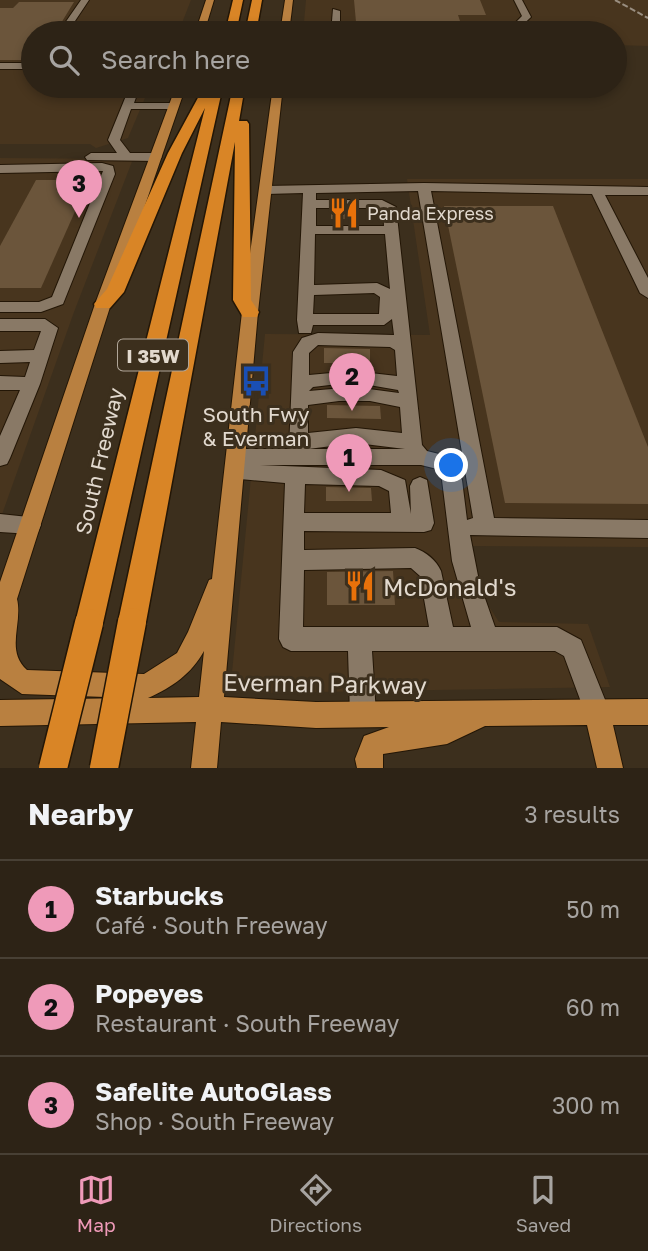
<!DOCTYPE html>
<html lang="en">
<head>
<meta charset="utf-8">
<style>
  :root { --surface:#2d2316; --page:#352b1f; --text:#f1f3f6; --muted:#a7a4a1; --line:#484035; --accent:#ef9ab9 }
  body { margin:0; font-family:"Golos Text",sans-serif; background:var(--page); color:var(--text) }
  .you { position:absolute; left:452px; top:466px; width:24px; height:24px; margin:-18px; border:5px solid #fff; border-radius:50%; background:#1a73e8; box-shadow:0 0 0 10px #1a73e833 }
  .badge { display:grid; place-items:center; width:46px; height:46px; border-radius:50%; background:var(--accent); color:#111; font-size:23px; font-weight:700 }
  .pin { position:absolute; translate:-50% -58px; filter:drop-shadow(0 2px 4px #0008) }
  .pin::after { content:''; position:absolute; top:37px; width:24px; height:21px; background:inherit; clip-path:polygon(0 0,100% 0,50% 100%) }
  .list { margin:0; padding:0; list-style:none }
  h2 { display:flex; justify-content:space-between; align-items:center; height:91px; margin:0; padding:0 28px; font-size:30px }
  h2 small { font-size:23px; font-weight:400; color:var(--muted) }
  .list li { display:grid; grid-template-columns:46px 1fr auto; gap:21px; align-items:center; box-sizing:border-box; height:98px; padding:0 28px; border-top:2px solid var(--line) }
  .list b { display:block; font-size:26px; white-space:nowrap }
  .list p { margin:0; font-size:23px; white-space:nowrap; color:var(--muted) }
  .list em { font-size:23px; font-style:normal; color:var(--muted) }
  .icon { flex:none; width:38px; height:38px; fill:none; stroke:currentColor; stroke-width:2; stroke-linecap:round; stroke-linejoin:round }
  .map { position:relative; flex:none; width:648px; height:768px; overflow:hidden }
  .search { position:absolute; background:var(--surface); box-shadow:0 4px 10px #0003; left:21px; right:21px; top:21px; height:77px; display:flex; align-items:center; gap:18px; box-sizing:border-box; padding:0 24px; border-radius:38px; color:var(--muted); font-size:26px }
  .sheet { height:385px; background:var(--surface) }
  nav { display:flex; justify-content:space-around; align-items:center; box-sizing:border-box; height:98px; border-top:2px solid var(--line); background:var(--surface); font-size:19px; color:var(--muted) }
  nav a { display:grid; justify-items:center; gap:4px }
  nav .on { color:var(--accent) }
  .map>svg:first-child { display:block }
</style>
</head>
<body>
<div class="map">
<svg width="648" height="768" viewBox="0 0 648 768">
  <rect width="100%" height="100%" fill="#3c2f1d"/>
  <g fill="#48351e">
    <path d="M0 0H191L178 33H33V86H150L128 138 96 148 90 144H0Z"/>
    <path d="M306 0H648V46L615 45V33H303Z"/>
    <path d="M0 158 133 159 74 312 0 520Z"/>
    <path d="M407 179H648V547L472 546 477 588 499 622 588 624 610 687 255 693 231 683 265 334 430 335Z"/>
  </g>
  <g fill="#6b553b">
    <path d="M354 0H480L486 15H458L464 33H357Z"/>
    <path d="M19 2H74L55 33H33V60H0V8H13Z"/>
    <path d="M36 180H89L41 288H0V246Z"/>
    <path d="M444 206H553L648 447V504L505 503Z"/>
    <path d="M331 211H357L358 219H331Z"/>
    <path d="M324 348 370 349V363H324Z"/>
    <path d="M327 405 380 406 381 419 327 418Z"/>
    <path d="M326 487 371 488 372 501H326Z"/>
    <path d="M393 571 395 605H327V572Z"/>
  </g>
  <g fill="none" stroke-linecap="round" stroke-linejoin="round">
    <g stroke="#231606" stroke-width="2">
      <g id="minor">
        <path d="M81 0H89L73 24H127L132 27 127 30H69L66 33H58Z"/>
        <path d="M514 0H522L531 17 514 33H505L522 16Z"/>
        <path d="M333 9 340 11V33H331Z"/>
        <rect x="0" y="63" width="33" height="6"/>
        <path d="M130 86H140L134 103H174L179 106 174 109H131L120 140 130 153H156L162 157 156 161 87 160 85 157 91 153H117L108 140Z"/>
        <path d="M102 163 113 166 115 174 63 304 41 312H0V302H39L52 297 103 171 0 173V165Z"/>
        <path d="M424 183 648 187V195H605L648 278V298L640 293 592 194 431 191 494 518 648 520V538L470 535 479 581 495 627H557L581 640 610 712 606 721 597 725 588 721 564 656 555 651H372L376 714 372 723 363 727 354 723 350 714 348 651H291L283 647 279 639 285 483 229 478 226 472 229 466 235 464 227 457 230 451 237 449H289L293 352 302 338 318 333 394 335 392 319 384 325H313L311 333H299L297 320 303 193 266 194 260 190 266 186ZM418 191 473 518 467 520 462 480 451 457 427 451 422 445 396 207 382 200H316V193ZM316 208H380L383 209 384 226H316ZM315 234H385L390 289 377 283 314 285ZM374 293 380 297 379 314H313L314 295ZM318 345 390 347 395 350 397 376 353 371 309 375V353ZM338 384 369 385 398 390 399 393 354 387 309 391 313 387ZM339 401H370L400 407 402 433 356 428 308 433V405ZM356 443 405 449H308ZM260 465H421L437 469 442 480 452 561 471 627H453L441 571C436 560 426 552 415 548L304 550V531L424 532 431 530 434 523 427 480 420 477 413 480 410 486 411 514 405 480 381 470ZM305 484 379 486 389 491 391 513H304ZM411 568 420 576 429 627H303L304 570Z"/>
        <path d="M0 319H45L58 328 40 384 10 458 7 464 0 466V436L20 390H0V376L25 377 30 362 0 363V351L34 350 41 331H0Z"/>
        <path d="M0 514 38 518 41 525 38 532 31 534 0 532Z"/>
      </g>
    </g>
    <g stroke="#231606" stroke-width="2">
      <g id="major">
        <path d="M206 0H214L204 33H195Z"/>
        <path d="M285 0H293L289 33H280Z"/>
        <path d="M176 86H186L111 304 17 599C23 623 5 651 27 670L144 674 177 653 188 632 209 580 212 579 242 312 273 86H283L258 312 224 697 316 702 648 699V725H613L623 768H597L587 725 485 726 447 744 383 754V768H357L355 759 364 736 389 727 316 728 221 722 217 768H191L196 722 0 726V700L133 698 22 694 0 679V582L95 304ZM204 651 199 697 148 698C173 687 191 674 204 651Z"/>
      </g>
    </g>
    <g stroke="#231606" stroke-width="3">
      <g id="highway">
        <path d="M233 0H243L236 33H225Z"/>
        <path d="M252 0H262L256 33H245Z"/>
        <path d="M211 86H223L103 623 99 633 89 637 79 633 75 623 205 108 182 153 124 292 110 308H96L94 304 107 289 168 153 200 94 209 91Z"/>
        <path d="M233 86H245L239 121H247L249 124 251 300 259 312 257 317H243L233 300 235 142 146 622 142 632 132 636 122 632 118 622Z"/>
      </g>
    </g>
    <use href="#minor" fill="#897966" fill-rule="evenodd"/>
    <use href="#major" fill="#b98040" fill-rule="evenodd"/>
    <use href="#highway" fill="#d98526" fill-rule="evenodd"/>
    <path stroke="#998e80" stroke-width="2" stroke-dasharray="6 2.5" stroke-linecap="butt" d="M615 0 648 18"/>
    <g stroke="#231606" stroke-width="31" stroke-linecap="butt">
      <g id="highway-bridge">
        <path d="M53 768 89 623"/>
        <path d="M104 768 132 622"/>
      </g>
    </g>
    <use href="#highway-bridge" stroke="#d98526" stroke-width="28"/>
  </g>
  <defs>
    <g id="restaurant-bare" transform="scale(2.415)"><path d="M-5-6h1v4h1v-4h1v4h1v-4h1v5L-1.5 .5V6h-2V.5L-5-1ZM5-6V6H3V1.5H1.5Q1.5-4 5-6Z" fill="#e8710a" stroke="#3c2f1d" stroke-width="2.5" paint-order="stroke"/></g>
    <g id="bus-bare" transform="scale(2.415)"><path d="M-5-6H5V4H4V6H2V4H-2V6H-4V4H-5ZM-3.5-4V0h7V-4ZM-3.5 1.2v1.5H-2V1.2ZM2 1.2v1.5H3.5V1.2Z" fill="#1a4fb4" stroke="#3c2f1d" stroke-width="2.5" paint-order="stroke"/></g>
  </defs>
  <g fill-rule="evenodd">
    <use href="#restaurant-bare" x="344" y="213"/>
    <use href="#bus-bare" x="256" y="381"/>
    <use href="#restaurant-bare" x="360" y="586"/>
  </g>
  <g text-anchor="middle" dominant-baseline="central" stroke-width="6" stroke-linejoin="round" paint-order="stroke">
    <g font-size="18" fill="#e2d9ce" stroke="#3c2f1d" text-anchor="start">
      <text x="367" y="213">Panda Express</text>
    </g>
    <rect fill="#3c2f1d" stroke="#b0a699" stroke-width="2" x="118" y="339.5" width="70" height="31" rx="5"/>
    <g font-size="19" font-weight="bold" fill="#e2d9ce">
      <text x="153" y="355">I 35W</text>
    </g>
    <g font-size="21" fill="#e2d9ce" stroke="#3c2f1d">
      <text x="256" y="414">South Fwy<tspan x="256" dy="24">&amp; Everman</tspan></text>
    </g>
    <g font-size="21" fill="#e2d9ce" stroke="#3c2f1d">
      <text transform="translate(99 461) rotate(-77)">South Freeway</text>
    </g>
    <g font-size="24" fill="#e2d9ce" stroke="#3c2f1d" text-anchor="start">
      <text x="383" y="586">McDonald's</text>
    </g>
    <g font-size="24" fill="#e2d9ce" stroke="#3c2f1d">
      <text transform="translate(325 683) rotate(1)">Everman Parkway</text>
    </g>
  </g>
</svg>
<div class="you"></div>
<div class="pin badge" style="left:349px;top:492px">1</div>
<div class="pin badge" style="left:352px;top:411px">2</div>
<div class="pin badge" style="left:79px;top:218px">3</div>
<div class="search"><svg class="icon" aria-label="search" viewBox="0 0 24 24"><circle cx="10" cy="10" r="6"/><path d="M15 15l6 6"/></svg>Search here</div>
</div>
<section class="sheet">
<h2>Nearby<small>3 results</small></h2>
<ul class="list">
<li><span class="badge">1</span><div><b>Starbucks</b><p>Café · South Freeway</p></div><em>50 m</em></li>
<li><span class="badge">2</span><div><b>Popeyes</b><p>Restaurant · South Freeway</p></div><em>60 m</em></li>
<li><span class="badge">3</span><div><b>Safelite AutoGlass</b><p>Shop · South Freeway</p></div><em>300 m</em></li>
</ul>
</section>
<nav>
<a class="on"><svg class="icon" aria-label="map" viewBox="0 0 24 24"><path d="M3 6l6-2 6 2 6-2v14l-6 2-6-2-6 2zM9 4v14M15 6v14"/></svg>Map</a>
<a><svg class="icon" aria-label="directions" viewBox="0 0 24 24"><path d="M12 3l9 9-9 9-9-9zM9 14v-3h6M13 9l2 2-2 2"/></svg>Directions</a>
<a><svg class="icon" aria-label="saved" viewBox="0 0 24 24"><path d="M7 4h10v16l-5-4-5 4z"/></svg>Saved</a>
</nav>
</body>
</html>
